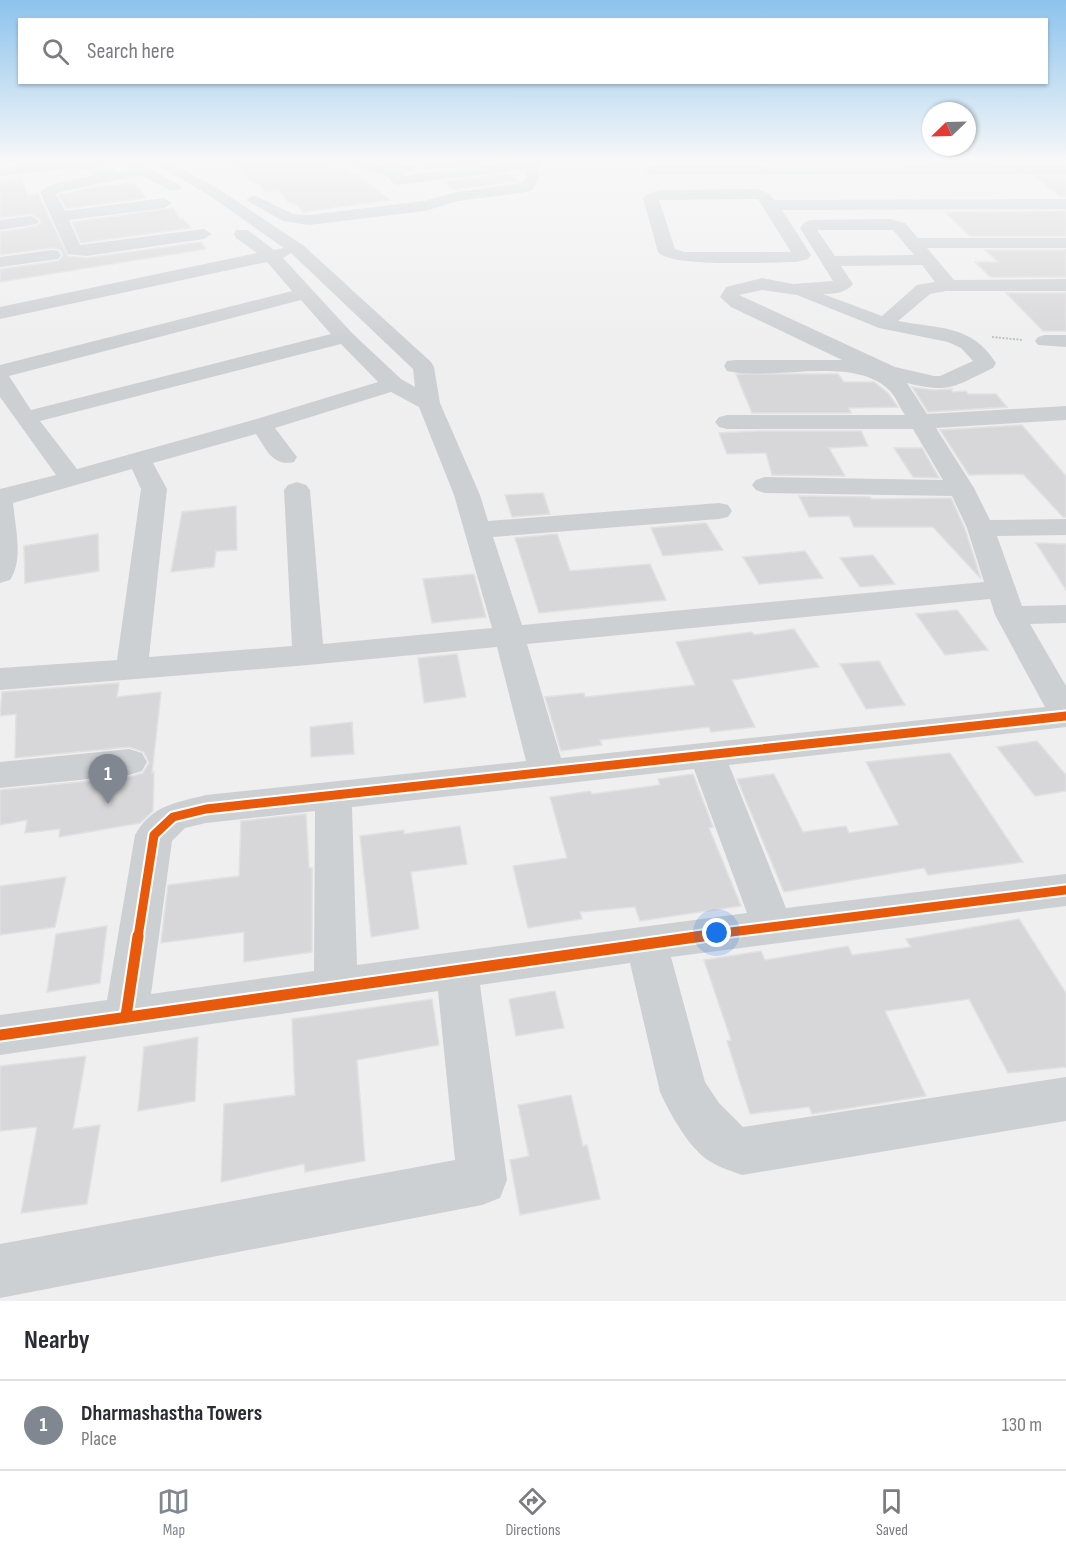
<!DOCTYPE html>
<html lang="en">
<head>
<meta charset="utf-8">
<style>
  :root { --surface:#fff; --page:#f2f2f3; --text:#2b2b33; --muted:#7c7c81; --line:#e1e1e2; --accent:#808791 }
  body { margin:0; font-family:"Sofia Sans Condensed",sans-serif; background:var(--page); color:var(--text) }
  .compass { position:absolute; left:922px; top:102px; width:54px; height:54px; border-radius:50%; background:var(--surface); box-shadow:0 2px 4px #0004; rotate:247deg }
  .you { position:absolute; left:717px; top:933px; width:21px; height:21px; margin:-15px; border:4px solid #fff; border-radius:50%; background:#1a73e8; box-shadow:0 0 0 9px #1a73e833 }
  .badge { display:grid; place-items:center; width:39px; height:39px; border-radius:50%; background:var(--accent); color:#fff; font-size:20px; font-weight:700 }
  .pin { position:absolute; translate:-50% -50px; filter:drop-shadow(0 2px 3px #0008) }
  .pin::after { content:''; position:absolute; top:32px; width:21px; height:18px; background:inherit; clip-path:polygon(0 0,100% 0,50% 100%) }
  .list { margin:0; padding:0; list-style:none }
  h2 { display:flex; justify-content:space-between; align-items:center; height:78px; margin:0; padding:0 24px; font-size:26px }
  h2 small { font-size:20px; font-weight:400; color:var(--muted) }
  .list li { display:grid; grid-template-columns:39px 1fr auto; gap:18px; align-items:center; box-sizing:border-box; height:90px; padding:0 24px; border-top:2px solid var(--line) }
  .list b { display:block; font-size:22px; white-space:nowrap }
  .list p { margin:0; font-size:20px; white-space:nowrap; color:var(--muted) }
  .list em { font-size:20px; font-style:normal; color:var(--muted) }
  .icon { flex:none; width:33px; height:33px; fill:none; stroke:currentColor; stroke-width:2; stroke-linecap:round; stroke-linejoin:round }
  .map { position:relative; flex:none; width:1066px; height:1301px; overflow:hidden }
  .search { position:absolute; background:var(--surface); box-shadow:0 2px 4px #0004; left:18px; right:18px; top:18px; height:66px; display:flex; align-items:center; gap:15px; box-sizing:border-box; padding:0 21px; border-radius:0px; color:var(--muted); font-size:22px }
  .sheet { height:168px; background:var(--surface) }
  nav { display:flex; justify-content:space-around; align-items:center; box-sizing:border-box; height:84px; border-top:2px solid var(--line); background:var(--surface); font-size:16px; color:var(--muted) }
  nav a { display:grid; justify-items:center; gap:3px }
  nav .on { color:var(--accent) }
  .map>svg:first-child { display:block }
</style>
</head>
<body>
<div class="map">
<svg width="1066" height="1301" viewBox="0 0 1066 1301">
  <rect width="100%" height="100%" fill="#f0efef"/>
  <g fill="#d7d7d9" stroke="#e1e1e2" stroke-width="1.5">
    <path d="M233 161H321L330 169 345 168 352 174H356L390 200 303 212 297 205 288 202 278 190 266 192 260 185 251 182Z"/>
    <path d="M424 161H494L495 162 429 170 423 166 429 165Z"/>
    <path d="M508 173 517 181 454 190 443 182Z"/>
    <path d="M1034 176H1066V197H1061Z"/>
    <path d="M22 179 28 196 38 194 68 256 86 258 201 242 206 249 0 282V269L58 261 63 255 60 250 52 248 0 255V232L37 226 41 222 40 219 31 214 0 218V181Z"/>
    <path d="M135 183 146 198 66 209 59 195 94 187Z"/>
    <path d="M173 208 180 219H183L191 228 81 243 72 222Z"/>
    <path d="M1066 211V236H970L945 212Z"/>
    <path d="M985 250H1066V277H990L975 262H998Z"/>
    <path d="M1006 293H1066V331H1043Z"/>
    <path d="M736 374H838L844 382H874L888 393 898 407 849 408 851 413H752Z"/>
    <path d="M912 387 933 390 952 389V392L966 391 968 394H996L1007 407 928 412Z"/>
    <path d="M1022 425 1066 476V517H1063L1023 474 969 475 940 430Z"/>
    <path d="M760 431H861L868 446 829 448 845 476 772 475 766 453 727 454 719 433Z"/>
    <path d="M894 448H922L939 478 913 477Z"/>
    <path d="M543 493 550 514 512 517 505 495Z"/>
    <path d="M799 496 870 497 871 499 951 498 965 529 981 579 933 527H854L849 516 809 517Z"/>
    <path d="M236 506 237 550 216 551 214 567 171 572 182 512Z"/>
    <path d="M706 523 723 550 663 556 651 528Z"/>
    <path d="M98 534 99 571 25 583 24 546Z"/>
    <path d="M557 534 570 571 650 564 666 600 539 613 515 538Z"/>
    <path d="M1036 543 1066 544V590Z"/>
    <path d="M805 551 823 578 759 584 743 557Z"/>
    <path d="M873 555 895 584 860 587 840 558Z"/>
    <path d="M474 574 486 617 432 623 423 579Z"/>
    <path d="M957 610 988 650 945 655 916 614Z"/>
    <path d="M794 629 819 667 732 680 755 727 711 732 709 727 600 740 602 745 561 751 545 697 584 693 585 697 695 685 676 642 752 632 754 635Z"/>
    <path d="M457 654 466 697 424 703 418 658Z"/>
    <path d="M879 661 905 705 866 709 840 664Z"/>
    <path d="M119 683 117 697 161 692 152 773 154 772 153 811 140 823 59 837 60 829 25 833 27 820 0 825V790L129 777 143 773 149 763 144 752 129 747 15 758 16 714 0 716 2 692Z"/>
    <path d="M352 722 354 754 311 757 310 727Z"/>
    <path d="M1037 741 1066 775V791L1035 796 997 747Z"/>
    <path d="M950 753 1023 862 928 875 924 868 784 892 737 779 774 774 803 832 846 826 849 833 899 825 866 762Z"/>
    <path d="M693 774 713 827 709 828 741 906 640 921 635 907 580 912 582 919 528 928 513 866 567 858 550 797 590 791 592 794 660 785 658 779Z"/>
    <path d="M306 814 309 868H312V952L244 962V932L161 943 168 885 239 876 241 821Z"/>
    <path d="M460 826 467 864 411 872 419 929 371 937 360 836 404 830V834Z"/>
    <path d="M66 877 55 927 0 935V886Z"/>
    <path d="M1019 919 1066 993V1067L1008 1073 969 999 885 1011 926 1096 812 1114 809 1107 750 1114 727 1041 731 1040 704 960 761 951 765 960 848 946 852 955 911 947 906 939Z"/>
    <path d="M107 926 100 983 47 992 56 934Z"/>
    <path d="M555 991 564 1028 516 1036 509 999Z"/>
    <path d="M432 999 439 1045 357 1060 365 1161 305 1172 304 1164 221 1182 224 1104 295 1095 292 1019Z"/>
    <path d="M198 1037 195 1101 138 1111 144 1047Z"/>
    <path d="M86 1056 73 1129 100 1125 87 1204 21 1213 37 1127 0 1131V1066Z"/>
    <path d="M571 1095 583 1146 587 1145 600 1199 520 1215 510 1160 529 1156 518 1105Z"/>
  </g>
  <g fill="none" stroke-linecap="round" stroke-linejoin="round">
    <path stroke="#b8c5c3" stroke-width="2" stroke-dasharray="2 1.5" stroke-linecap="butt" d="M992 337 1023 340"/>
    <g fill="#cdd0d3" fill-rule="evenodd">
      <path d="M58 161H89L103 168 112 167 119 171 130 168 120 161H138L182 187 179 190H169L141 175 60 192 56 194 65 211 164 198 172 203 164 208 69 220 80 245 204 229 212 234 204 239 86 256 68 254 40 192 50 185 95 175 79 167 0 176V168Z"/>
      <path d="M151 161H169L220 190 304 246 431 362 434 367 440 403 480 495 488 521 719 503 728 505 732 511 728 517 719 519 493 537 522 625 984 582 967 528 952 496 765 493 756 490 752 485 756 480 765 477 943 480 913 429H727L719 427 715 422 719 417 727 415H905C900 408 896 397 890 391 854 354 774 382 727 371L724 366 727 361 735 360H842L731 307 720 297 726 287 762 278 793 284 833 281 800 228 805 222 811 220 890 219 905 223 918 238H1066V248H927L954 280 1066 279V291H946L930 294 898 321C939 329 971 324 996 363L993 368C955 386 950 394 907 383L927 414 1066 406V420L936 428 974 488 990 520 1066 519V535L997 536 1022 606 1066 605V623L1030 624 1066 686V727L729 765 786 908 1066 874V906L671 957 705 1082 719 1103 743 1127 1066 1077V1121L742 1175C732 1171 720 1168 711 1162 690 1150 670 1114 660 1092L630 963 480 985 507 1180 500 1198 482 1205 0 1298V1244L455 1160 438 991 0 1055V1015L107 1000 135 835C152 805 175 803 206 795L526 761 497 647 308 665 0 690V668L117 660 141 489 132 469 13 503C15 526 24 560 10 580L0 583V489L56 475 0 397V365L292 291 267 262 0 319V307L257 253 236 238 234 234 236 230H248L274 250 284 248 210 196ZM817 230H893L914 255 835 256ZM291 253 413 369 415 387 401 379 352 333 283 258ZM922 265 935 282 917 285 882 316 823 294C833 294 847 293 853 284L841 266ZM762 290 797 295 879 328 948 342 961 348 973 361 940 376H934L895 367 739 295ZM301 300 331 334 31 410 9 376ZM341 344 378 382 253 420 77 469 40 421ZM391 392 419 407 454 495 492 628 323 644 310 490 306 485 297 482 288 485 284 490 292 646 149 657 167 489 153 463 256 434C266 449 273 467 294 462L297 457 275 428ZM990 599 995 615 1045 707 561 758 527 644ZM694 769 747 913 357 965 352 807ZM315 811 314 971 151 994 172 841 185 828 206 823Z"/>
      <path d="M351 161C374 161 388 169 411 164L418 168 402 176 519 161H539V179L532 190 527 192 458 201 425 211 309 225 283 221 246 200 254 195 293 214 309 215 424 201 457 192 522 183 525 179V169L398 185C391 184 392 181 387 177 377 169 361 171 351 161Z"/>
      <path d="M1066 166V174L651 175 644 171 651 167Z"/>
      <path d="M757 189 768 193 775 200 1066 199V209L782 210 811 255 808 259 796 262C772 262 670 268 658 252L643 198 646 195 659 190ZM758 199 791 252H684L675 249 659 200Z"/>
      <path d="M31 216 39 221 37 224 0 230V220Z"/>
      <path d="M52 250 58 251 61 255 58 259 0 267V257Z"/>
      <path d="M1045 335H1066V347L1038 345 1035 341 1038 337Z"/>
      <path d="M129 749 142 753 147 762 142 771 129 775 0 788V762Z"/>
    </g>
    <g stroke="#fff" stroke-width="13">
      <g id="cycleway-far1">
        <path d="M138 937 154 835 173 817 206 809 1066 716"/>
        <path d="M691 937 1066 890"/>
      </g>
    </g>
    <g stroke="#fff" stroke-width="15">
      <g id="cycleway">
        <path d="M126 1016 138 936"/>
        <path d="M0 1035 703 936"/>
      </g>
    </g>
    <use href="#cycleway-far1" stroke="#e8590c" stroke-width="9"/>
    <use href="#cycleway" stroke="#e8590c" stroke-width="11"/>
  </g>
  <linearGradient id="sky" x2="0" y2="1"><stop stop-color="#8cc3ed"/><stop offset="0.47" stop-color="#f8f8f8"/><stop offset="1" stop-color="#f8f8f8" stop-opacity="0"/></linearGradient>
  <rect width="1066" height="343" fill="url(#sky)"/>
</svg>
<svg class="compass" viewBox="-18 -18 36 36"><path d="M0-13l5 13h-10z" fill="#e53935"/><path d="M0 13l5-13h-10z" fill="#7c7c81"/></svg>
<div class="you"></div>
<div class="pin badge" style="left:108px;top:804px">1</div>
<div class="search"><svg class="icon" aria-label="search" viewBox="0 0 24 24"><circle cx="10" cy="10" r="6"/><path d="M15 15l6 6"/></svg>Search here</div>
</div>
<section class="sheet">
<h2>Nearby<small></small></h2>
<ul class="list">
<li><span class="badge">1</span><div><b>Dharmashastha Towers</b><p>Place</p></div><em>130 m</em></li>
</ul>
</section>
<nav>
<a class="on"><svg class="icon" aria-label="map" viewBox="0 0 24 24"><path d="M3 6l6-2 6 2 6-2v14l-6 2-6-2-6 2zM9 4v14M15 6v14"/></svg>Map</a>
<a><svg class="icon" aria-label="directions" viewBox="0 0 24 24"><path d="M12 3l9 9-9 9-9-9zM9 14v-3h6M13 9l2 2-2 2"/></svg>Directions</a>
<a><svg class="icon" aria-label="saved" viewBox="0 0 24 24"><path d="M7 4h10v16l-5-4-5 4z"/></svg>Saved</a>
</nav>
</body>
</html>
